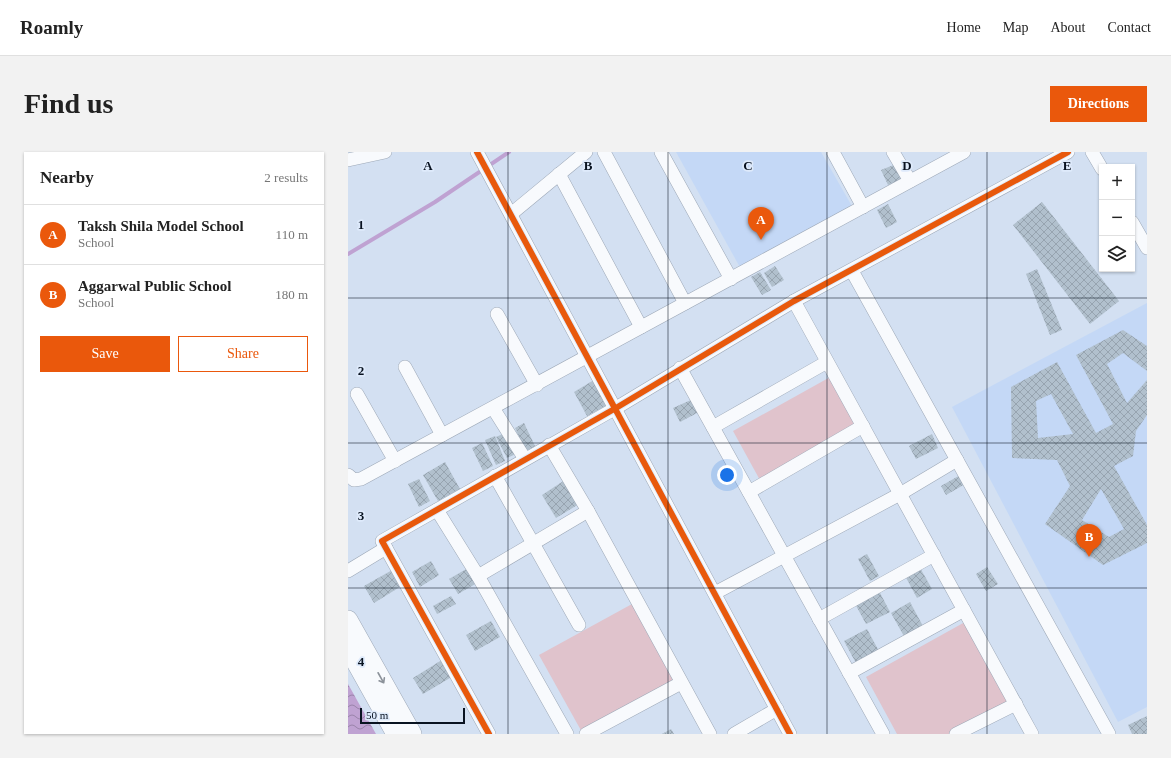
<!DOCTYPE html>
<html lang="en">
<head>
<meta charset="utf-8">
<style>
  :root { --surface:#fff; --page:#f2f2f2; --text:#222; --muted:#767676; --line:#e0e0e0; --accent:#ea580c }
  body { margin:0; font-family:"Times New Roman",serif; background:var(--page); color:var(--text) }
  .controls { position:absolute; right:12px; top:12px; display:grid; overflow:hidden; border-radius:0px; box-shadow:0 1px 3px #0004 }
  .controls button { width:36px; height:36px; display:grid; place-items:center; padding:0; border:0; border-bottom:1px solid var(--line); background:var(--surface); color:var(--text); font:20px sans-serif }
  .scale { position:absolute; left:12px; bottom:10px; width:105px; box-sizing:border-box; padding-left:4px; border:2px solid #091321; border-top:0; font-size:11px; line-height:14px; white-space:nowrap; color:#091321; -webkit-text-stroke:3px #deeafb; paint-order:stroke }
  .you { position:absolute; left:379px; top:323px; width:14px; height:14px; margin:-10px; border:3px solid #fff; border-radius:50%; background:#1a73e8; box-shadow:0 0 0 6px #1a73e833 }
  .badge { display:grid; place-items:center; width:26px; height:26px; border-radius:50%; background:var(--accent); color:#fff; font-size:13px; font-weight:700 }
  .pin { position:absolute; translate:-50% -33px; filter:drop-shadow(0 1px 2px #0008) }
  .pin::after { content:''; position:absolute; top:21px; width:14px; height:12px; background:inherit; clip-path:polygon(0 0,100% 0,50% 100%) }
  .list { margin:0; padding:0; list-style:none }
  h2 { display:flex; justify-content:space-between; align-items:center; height:52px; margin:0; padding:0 16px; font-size:17px }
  h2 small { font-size:13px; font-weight:400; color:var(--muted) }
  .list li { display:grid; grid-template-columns:26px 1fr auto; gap:12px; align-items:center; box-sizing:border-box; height:60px; padding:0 16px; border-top:1px solid var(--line) }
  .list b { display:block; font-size:15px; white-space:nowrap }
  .list p { margin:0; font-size:13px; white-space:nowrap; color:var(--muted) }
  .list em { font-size:13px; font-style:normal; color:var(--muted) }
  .actions { display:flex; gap:8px; padding:12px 16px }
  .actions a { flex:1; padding:9px 0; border:1px solid var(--accent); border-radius:0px; text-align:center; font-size:14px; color:var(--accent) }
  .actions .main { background:var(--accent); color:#fff }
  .icon { flex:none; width:22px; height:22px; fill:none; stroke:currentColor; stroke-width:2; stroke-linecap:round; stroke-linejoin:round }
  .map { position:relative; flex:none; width:799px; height:582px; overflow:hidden; border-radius:0px }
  header { display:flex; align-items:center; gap:24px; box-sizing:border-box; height:56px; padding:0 20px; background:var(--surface); border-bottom:1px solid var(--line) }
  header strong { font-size:19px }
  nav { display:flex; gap:22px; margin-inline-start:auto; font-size:14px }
  .intro { display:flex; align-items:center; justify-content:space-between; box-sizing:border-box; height:96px; padding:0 24px }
  h1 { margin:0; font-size:28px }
  .button { padding:10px 18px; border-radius:0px; background:var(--accent); color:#fff; font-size:14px; font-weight:700 }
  main { display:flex; gap:24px; padding:0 24px }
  aside { flex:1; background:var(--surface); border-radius:0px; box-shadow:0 1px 3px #0004 }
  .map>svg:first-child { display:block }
</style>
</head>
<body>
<header>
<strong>Roamly</strong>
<nav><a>Home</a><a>Map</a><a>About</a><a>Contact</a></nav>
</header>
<div class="intro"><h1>Find us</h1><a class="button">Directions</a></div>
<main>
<aside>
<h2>Nearby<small>2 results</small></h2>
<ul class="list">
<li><span class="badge">A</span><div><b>Taksh Shila Model School</b><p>School</p></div><em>110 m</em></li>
<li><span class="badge">B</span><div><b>Aggarwal Public School</b><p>School</p></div><em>180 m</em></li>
</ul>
<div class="actions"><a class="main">Save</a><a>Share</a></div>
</aside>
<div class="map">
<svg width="799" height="582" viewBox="0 0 799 582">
  <defs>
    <pattern id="water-waves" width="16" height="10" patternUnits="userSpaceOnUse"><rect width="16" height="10" fill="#bfa2d2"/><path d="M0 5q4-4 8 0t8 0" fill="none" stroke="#9983aa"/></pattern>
    <pattern id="building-cross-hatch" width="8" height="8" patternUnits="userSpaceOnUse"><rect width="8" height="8" fill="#b1c0cd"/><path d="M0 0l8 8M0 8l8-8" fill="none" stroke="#97a4b0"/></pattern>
  </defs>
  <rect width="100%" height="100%" fill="#d3e0f2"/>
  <g fill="#c4d8f6">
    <path d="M328 0H473L505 56 394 119Z"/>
    <path d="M799 151V555L770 570 604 255Z"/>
  </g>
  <g fill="#e0c3cc">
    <path d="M484 224 512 275 413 330 385 279Z"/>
    <path d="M284 452 328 532 235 582 191 503Z"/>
    <path d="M617 470 661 551 606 582H549L518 525Z"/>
  </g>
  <path fill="url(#water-waves)" d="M0 532 28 582H0Z"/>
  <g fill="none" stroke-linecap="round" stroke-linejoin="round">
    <path stroke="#bfa2d2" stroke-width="4" d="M0 102 87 50 161 0"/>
  </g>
  <g fill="url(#building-cross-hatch)" fill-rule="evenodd">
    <path d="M548 12 555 27 540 33 533 18Z"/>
    <path d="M694 50 771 149 742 172 665 73Z"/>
    <path d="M540 52 549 70 538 76 529 58Z"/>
    <path d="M427 114 436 128 424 135 416 121Z"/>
    <path d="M689 117 714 178 702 183 678 122Z"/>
    <path d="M412 120 423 138 414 143 403 125Z"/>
    <path d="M775 178 799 194V219L775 201 759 212 779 251 799 228V263L788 279 785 304 766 314 799 373V391L755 413 697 372 722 334 709 308 664 306 663 235 709 210 748 281 765 272 728 203ZM703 242 725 282 690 286 688 249ZM753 337 776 377 761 385 734 368Z"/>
    <path d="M246 228 260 253 239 264 226 240Z"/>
    <path d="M345 247 351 260 332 270 325 256Z"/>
    <path d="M176 271 187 294 178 299 167 276Z"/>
    <path d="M157 281 168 302 159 306 148 285Z"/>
    <path d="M584 282 590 296 568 307 561 294Z"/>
    <path d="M147 284 157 309 148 313 137 288Z"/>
    <path d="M134 291 145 314 135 319 124 296Z"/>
    <path d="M97 310 112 337 90 349 75 323Z"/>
    <path d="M614 322 619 331 598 343 593 334Z"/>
    <path d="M71 327 82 349 71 355 60 332Z"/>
    <path d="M217 328 231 352 208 366 194 343Z"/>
    <path d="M519 402 531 424 522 429 510 407Z"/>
    <path d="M83 409 91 423 72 435 64 420Z"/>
    <path d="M571 414 584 437 569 446 556 422Z"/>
    <path d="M639 415 650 432 638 439 628 422Z"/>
    <path d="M120 416 129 431 110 442 101 427Z"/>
    <path d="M46 417 55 433 26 451 16 434Z"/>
    <path d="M530 437 542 460 518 472 506 450Z"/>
    <path d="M103 444 108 452 89 462 85 454Z"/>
    <path d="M562 450 576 476 557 486 543 461Z"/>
    <path d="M143 469 152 485 127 499 118 483Z"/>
    <path d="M519 477 532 501 509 513 496 489Z"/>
    <path d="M97 506 107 523 75 542 65 526Z"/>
    <path d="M799 564V582H784L780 573Z"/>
    <path d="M323 577 326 582H314Z"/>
  </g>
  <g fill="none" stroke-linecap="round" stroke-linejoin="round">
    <g stroke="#9da8b7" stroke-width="14">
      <g id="minor">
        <path d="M129 0 442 582"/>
        <path d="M256 0 337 151"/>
        <path d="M313 0 383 127"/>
        <path d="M485 0 515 55"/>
        <path d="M545 0 562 29"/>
        <path d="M744 0 754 17"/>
        <path d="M0 8 37 0"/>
        <path d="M211 22 293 175"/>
        <path d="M163 62 238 0"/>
        <path d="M784 70 799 96"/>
        <path d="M504 119 761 582"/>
        <path d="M446 149 684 582"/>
        <path d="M149 162 189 233"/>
        <path d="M57 215 94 283"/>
        <path d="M332 216 535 582"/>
        <path d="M9 242 47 309"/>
        <path d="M145 256 177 307"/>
        <path d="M365 275 479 210"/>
        <path d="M201 293 240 359 362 582"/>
        <path d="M0 323 6 328 13 327 616 0"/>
        <path d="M147 324 231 473"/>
        <path d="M401 340 515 274"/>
        <path d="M89 358 130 424 219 582"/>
        <path d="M0 419 38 396"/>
        <path d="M130 424 240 359"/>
        <path d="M367 441 552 342 609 308"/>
        <path d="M471 467 586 403"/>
        <path d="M501 521 616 458"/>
        <path d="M141 582 34 389 268 256 446 149 720 0"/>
        <path d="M238 582 333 531"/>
        <path d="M386 582 429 557"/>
        <path d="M608 582 668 552"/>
      </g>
    </g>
    <g stroke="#9da8b7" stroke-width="20">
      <g id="secondary">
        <path d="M0 468 64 582"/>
        <path d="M0 496 48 582"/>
      </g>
    </g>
    <use href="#minor" stroke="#f8fafd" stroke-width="13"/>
    <use href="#secondary" stroke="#f8fafd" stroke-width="19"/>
    <g stroke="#deeafb" stroke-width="8">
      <g id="cycleway">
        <path d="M129 0 442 582"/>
        <path d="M141 582 34 389 268 256 446 149 720 0"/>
      </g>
    </g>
    <use href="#cycleway" stroke="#e8590c" stroke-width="6"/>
  </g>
  <defs><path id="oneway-shaft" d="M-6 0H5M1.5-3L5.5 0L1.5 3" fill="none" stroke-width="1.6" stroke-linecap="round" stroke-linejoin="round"/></defs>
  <use stroke="#8c929a" href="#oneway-shaft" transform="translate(33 526) rotate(61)"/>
  <path fill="none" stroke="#091321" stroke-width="1" stroke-opacity="0.55" d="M160 0V582M320 0V582M479 0V582M639 0V582M0 146H799M0 291H799M0 436H799"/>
  <g font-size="13" text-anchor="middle" font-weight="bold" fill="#091321" stroke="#deeafb" stroke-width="3.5" stroke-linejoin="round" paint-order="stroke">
    <text x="80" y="18">A</text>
    <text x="240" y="18">B</text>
    <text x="400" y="18">C</text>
    <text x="559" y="18">D</text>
    <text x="719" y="18">E</text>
    <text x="13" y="77">1</text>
    <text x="13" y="223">2</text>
    <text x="13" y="368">3</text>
    <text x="13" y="514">4</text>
  </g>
</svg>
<div class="controls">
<button>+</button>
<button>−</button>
<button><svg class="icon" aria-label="layers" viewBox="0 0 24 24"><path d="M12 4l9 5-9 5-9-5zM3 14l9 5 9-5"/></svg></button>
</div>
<div class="scale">50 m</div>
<div class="you"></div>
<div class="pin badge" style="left:413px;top:88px">A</div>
<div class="pin badge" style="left:741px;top:405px">B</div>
</div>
</main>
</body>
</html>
